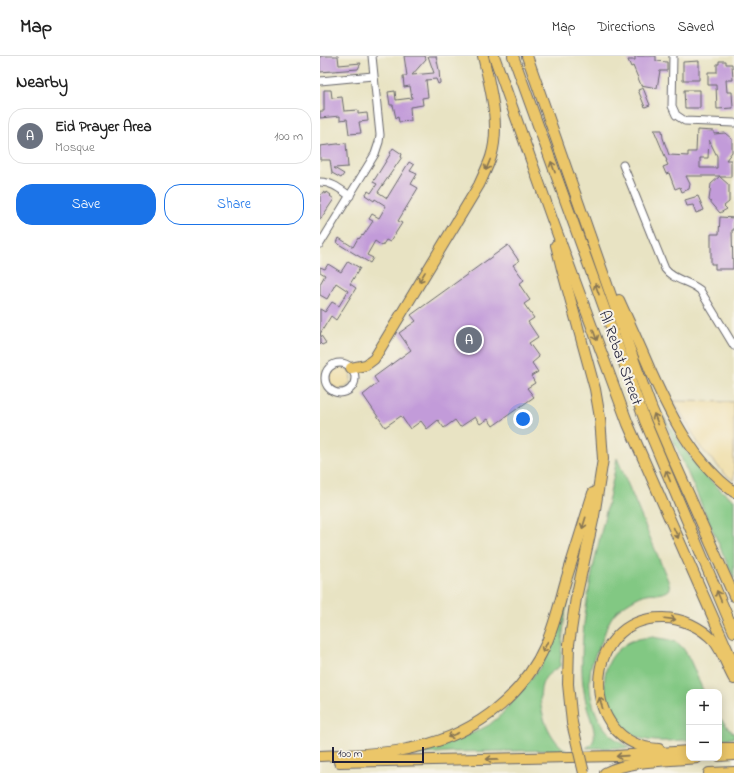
<!DOCTYPE html>
<html lang="en">
<head>
<meta charset="utf-8">
<style>
  :root { --surface:#fff; --page:#f2f2f2; --text:#222; --muted:#767676; --line:#e0e0e0; --accent:#1a73e8 }
  body { margin:0; font-family:"Indie Flower",sans-serif; background:var(--page); color:var(--text) }
  .controls { position:absolute; right:12px; bottom:12px; display:grid; overflow:hidden; border-radius:8px; box-shadow:0 2px 10px #0003 }
  .controls button { width:36px; height:36px; display:grid; place-items:center; padding:0; border:0; border-bottom:1px solid var(--line); background:var(--surface); color:var(--text); font:20px sans-serif }
  .scale { position:absolute; left:12px; bottom:10px; width:92px; box-sizing:border-box; padding-left:4px; border:2px solid #22223b; border-top:0; font-size:11px; line-height:14px; white-space:nowrap; color:#22223b; -webkit-text-stroke:3px #f7f3e8; paint-order:stroke }
  .you { position:absolute; left:203px; top:363px; width:14px; height:14px; margin:-10px; border:3px solid #fff; border-radius:50%; background:#1a73e8; box-shadow:0 0 0 6px #1a73e833 }
  .badge { display:grid; place-items:center; width:26px; height:26px; border-radius:50%; background:var(--accent); color:#fff; font-size:13px; font-weight:700 }
  .pin { position:absolute; translate:-50% -50%; border:2px solid #fff; box-shadow:0 1px 4px #0006 }
  .list { margin:0; padding:0; list-style:none }
  h2 { display:flex; justify-content:space-between; align-items:center; height:52px; margin:0; padding:0 16px; font-size:17px }
  h2 small { font-size:13px; font-weight:400; color:var(--muted) }
  .list li { display:grid; grid-template-columns:26px 1fr auto; gap:12px; align-items:center; box-sizing:border-box; height:56px; margin:0 8px 8px; padding:0 8px; border:1px solid var(--line); border-radius:16px }
  .list b { display:block; font-size:15px; white-space:nowrap }
  .list p { margin:0; font-size:13px; white-space:nowrap; color:var(--muted) }
  .list em { font-size:13px; font-style:normal; color:var(--muted) }
  .actions { display:flex; gap:8px; padding:12px 16px }
  .actions a { flex:1; padding:9px 0; border:1px solid var(--accent); border-radius:16px; text-align:center; font-size:14px; color:var(--accent) }
  .actions .main { background:var(--accent); color:#fff }
  .map { position:relative; flex:none; width:414px; height:717px; overflow:hidden }
  header { display:flex; align-items:center; gap:24px; box-sizing:border-box; height:56px; padding:0 20px; background:var(--surface); border-bottom:1px solid var(--line) }
  header strong { font-size:19px }
  nav { display:flex; gap:22px; margin-inline-start:auto; font-size:14px }
  main { display:flex }
  aside { flex:1; background:var(--surface) }
  .map>svg:first-child { display:block }
</style>
</head>
<body>
<header>
<strong>Map</strong>
<nav><a>Map</a><a>Directions</a><a>Saved</a></nav>
</header>
<main>
<aside>
<h2>Nearby<small></small></h2>
<ul class="list">
<li><span class="badge" style="background:#6b7280">A</span><div><b>Eid Prayer Area</b><p>Mosque</p></div><em>100 m</em></li>
</ul>
<div class="actions"><a class="main">Save</a><a>Share</a></div>
</aside>
<div class="map">
<svg width="414" height="717" viewBox="0 0 414 717">
  <rect width="100%" height="100%" fill="#f7f3e8"/>
  <filter id="ink" filterUnits="userSpaceOnUse"><feTurbulence type="fractalNoise" baseFrequency=".025" numOctaves="2"/><feDisplacementMap in="SourceGraphic" scale="8" xChannelSelector="R" yChannelSelector="G"/><feConvolveMatrix kernelMatrix="1 2 1 2 8 2 1 2 1" color-interpolation-filters="sRGB"/></filter>
  <filter id="wash" filterUnits="userSpaceOnUse"><feTurbulence type="fractalNoise" baseFrequency=".012" numOctaves="4" result="noise"/><feDisplacementMap in="SourceGraphic" scale="16" xChannelSelector="R" yChannelSelector="G"/><feGaussianBlur stdDeviation="0.9" result="paint"/><feColorMatrix in="noise" values="0 0 0 0 0 0 0 0 0 0 0 0 0 0 0 0 0 1.4 0 .05"/><feComposite in="paint" operator="in"/></filter>
  <g filter="url(#wash)">
    <rect width="100%" height="100%" fill="#e8e3c3"/>
    <g fill="#82c883" stroke="#52755f">
      <path d="M342 358C362 390 382 423 414 444V523Z"/>
      <path d="M297 402 349 527 350 533C343 540 335 536 327 538 319 539 301 551 295 557 288 565 285 577 281 587 278 594 274 600 272 607 265 633 274 668 297 684 301 687 306 690 310 692H266C269 690 273 687 274 683 276 673 269 660 267 651 264 637 261 620 262 605 262 536 285 470 297 402Z"/>
      <path d="M251 522 244 566 240 610C235 614 227 618 224 624 213 644 228 684 246 694L130 696 88 699 113 692 153 677 169 669 181 659 222 609 230 589Z"/>
      <path d="M333 581C341 583 354 583 360 589 370 598 377 623 384 636H369V684C353 684 333 688 317 681 286 665 270 614 302 591 311 583 322 582 333 581Z"/>
      <path d="M399 661 414 678V682L399 683Z"/>
    </g>
    <g fill="#eeda9e" stroke="#887e6c">
      <circle cx="20" cy="322" r="11"/>
      <path d="M354 345 414 346V425L405 418 381 392Z"/>
    </g>
    <g id="blocks">
      <g fill="#c29bd9" fill-rule="evenodd">
        <path d="M0 0H18L19 9 41 7 38 13 0 16Z"/>
        <path d="M84 0H105L106 3 92 19 114 17 108 0H116L119 14 120 27 118 28 116 23 106 24 108 41 102 42 103 49 90 51 91 65 79 66 78 61 76 62 73 49H70L68 36 75 35 76 44 92 42 90 30 84 31 83 20H87Z"/>
        <path d="M315 0H336V5L347 6V15H340L337 32 321 29 313 10 311 11 308 4H315Z"/>
        <path d="M379 5V24H363V6Z"/>
        <path d="M399 5H406V8H412L413 24H406L407 36H412L413 52 397 53 396 29H388V16H397V8H399Z"/>
        <path d="M323 32 330 49 325 51 318 34Z"/>
        <path d="M4 34H11L12 42 22 41 24 55 38 54V58L47 57 48 65 39 66 41 77 29 78 27 63 20 64V60L0 62V55H4Z"/>
        <path d="M364 34H380V52H365Z"/>
        <path d="M334 74H342L343 82 349 99 368 100V96H376L377 74 394 75V78L405 77 412 83V96L406 104H411V121H400L409 129V146L404 150 407 153 400 157 389 144 391 128 400 120H366L370 128 369 133 362 136 360 131 355 133 349 117 346 118 343 111 348 109 346 105H347ZM389 84 397 100V112H380V102H388Z"/>
        <path d="M26 87 28 111 14 112 24 118 21 122 12 117 10 104H0V90Z"/>
        <path d="M73 92 82 98 81 101H82L58 136 67 142 89 106 94 109 90 115 97 118 91 128 98 132 78 165 82 167 70 186 66 184 62 190 55 185 47 199 53 202 50 207 17 187 19 182 33 191 38 182 39 183 42 179 43 180 53 165 49 163 52 158 59 162 66 150 55 143 54 145 45 139 48 135 51 137 57 128 53 126 71 97H70Z"/>
        <path d="M3 136 6 138 7 136 11 139 10 140 14 143 0 164V140Z"/>
        <path d="M378 140 384 154 376 157 373 149 367 150 365 144Z"/>
        <path d="M400 161 414 162V174H412L413 213H395V208H391V178H399Z"/>
        <path d="M188 189 199 205 193 209 204 224 199 228 210 244 204 248 214 262 208 266 218 281 209 287 219 301 212 307 218 316 211 320 215 327 207 332 214 341 173 370 168 363 160 368 155 361 140 371 135 364 124 372 118 364 107 373 101 365 90 373 81 360 65 371 43 339 58 327 54 321 91 294 79 277 96 265 91 259Z"/>
        <path d="M28 205 40 212 30 228 36 232 16 264 11 260 0 278 6 287 2 289 0 287V253L5 256 12 246 19 250 28 235 16 227 7 243 0 239V228L5 219 0 216V211L5 213 8 208 21 216Z"/>
      </g>
    </g>
  </g>
  <g filter="url(#ink)">
    <use href="#blocks" fill-opacity="0" stroke="#67666b" stroke-width="1"/>
    <g fill="none" stroke-linecap="round" stroke-linejoin="round">
      <g stroke="#67666b" stroke-width="9">
        <g id="minor">
          <path d="M353 0 352 50 356 59 365 65 414 67"/>
          <path d="M0 25 53 20"/>
          <path d="M303 109 345 213C353 224 369 225 380 234L414 290"/>
          <path d="M0 126C12 126 20 133 30 140"/>
          <path d="M0 188 55 98 59 86 60 79 52 0"/>
          <circle cx="20" cy="322" r="15"/>
        </g>
      </g>
      <g stroke="#67666b" stroke-width="12">
        <g id="highway">
          <path d="M174 0 232 163 308 368 414 609"/>
          <path d="M193 0 325 365 414 576"/>
          <path d="M207 0 309 291 331 351 354 405 414 540"/>
          <path d="M236 189 242 213 275 333 280 362 283 403 274 460 256 542 249 588 248 628 252 667"/>
          <path d="M299 244C310 268 321 292 331 316 352 362 373 405 414 436"/>
          <path d="M31 312 46 309 54 303 159 129C163 120 168 110 171 101 181 69 170 31 163 0"/>
          <path d="M399 692H414"/>
          <path d="M339 693C257 689 260 561 343 562 362 562 381 571 394 585 403 596 407 611 414 623"/>
          <path d="M0 700C29 698 59 699 87 693 148 682 201 645 226 588 235 568 240 545 246 524 255 495 264 466 273 437"/>
          <path d="M399 700 414 699"/>
          <path d="M19 706 296 700 369 695"/>
          <path d="M285 717C309 704 349 705 377 702"/>
          <path d="M389 717 414 716"/>
        </g>
      </g>
      <use href="#minor" stroke="#fff" stroke-width="7"/>
      <use href="#highway" stroke="#ebc669" stroke-width="10"/>
      <g stroke="#67666b" stroke-width="12" stroke-linecap="butt">
        <path id="highway-bridge" d="M252 667 264 717"/>
      </g>
      <use href="#highway-bridge" stroke="#ebc669" stroke-width="10"/>
    </g>
    <defs><path id="oneway-shaft" d="M-6 0H5M1.5-3L5.5 0L1.5 3" fill="none" stroke-width="1.6" stroke-linecap="round" stroke-linejoin="round"/></defs>
    <g stroke="#867452">
      <use href="#oneway-shaft" transform="translate(168 109) rotate(112)"/>
      <use href="#oneway-shaft" transform="translate(233 111) rotate(-110)"/>
      <use href="#oneway-shaft" transform="translate(102 221) rotate(121)"/>
      <use href="#oneway-shaft" transform="translate(277 233) rotate(-110)"/>
      <use href="#oneway-shaft" transform="translate(275 279) rotate(70)"/>
      <use href="#oneway-shaft" transform="translate(336 363) rotate(-112)"/>
      <use href="#oneway-shaft" transform="translate(348 420) rotate(-113)"/>
      <use href="#oneway-shaft" transform="translate(264 467) rotate(107)"/>
      <use href="#oneway-shaft" transform="translate(356 477) rotate(66)"/>
      <use href="#oneway-shaft" transform="translate(399 540) rotate(-113)"/>
      <use href="#oneway-shaft" transform="translate(350 563) rotate(7)"/>
      <use href="#oneway-shaft" transform="translate(225 591) rotate(115)"/>
      <use href="#oneway-shaft" transform="translate(281 647) rotate(-107)"/>
      <use href="#oneway-shaft" transform="translate(133 679) rotate(157)"/>
      <use href="#oneway-shaft" transform="translate(302 700) rotate(176)"/>
      <use href="#oneway-shaft" transform="translate(172 703) rotate(179)"/>
    </g>
  </g>
  <g text-anchor="middle" dominant-baseline="central" stroke-width="4" stroke-linejoin="round" paint-order="stroke">
    <g font-size="16" fill="#22223b" stroke="#f7f3e8">
      <text transform="translate(300 302) rotate(70)">Al Rebat Street</text>
    </g>
  </g>
</svg>
<div class="controls">
<button>+</button>
<button>−</button>
</div>
<div class="scale">100 m</div>
<div class="you"></div>
<div class="pin badge" style="left:149px;top:284px;background:#6b7280">A</div>
</div>
</main>
</body>
</html>
